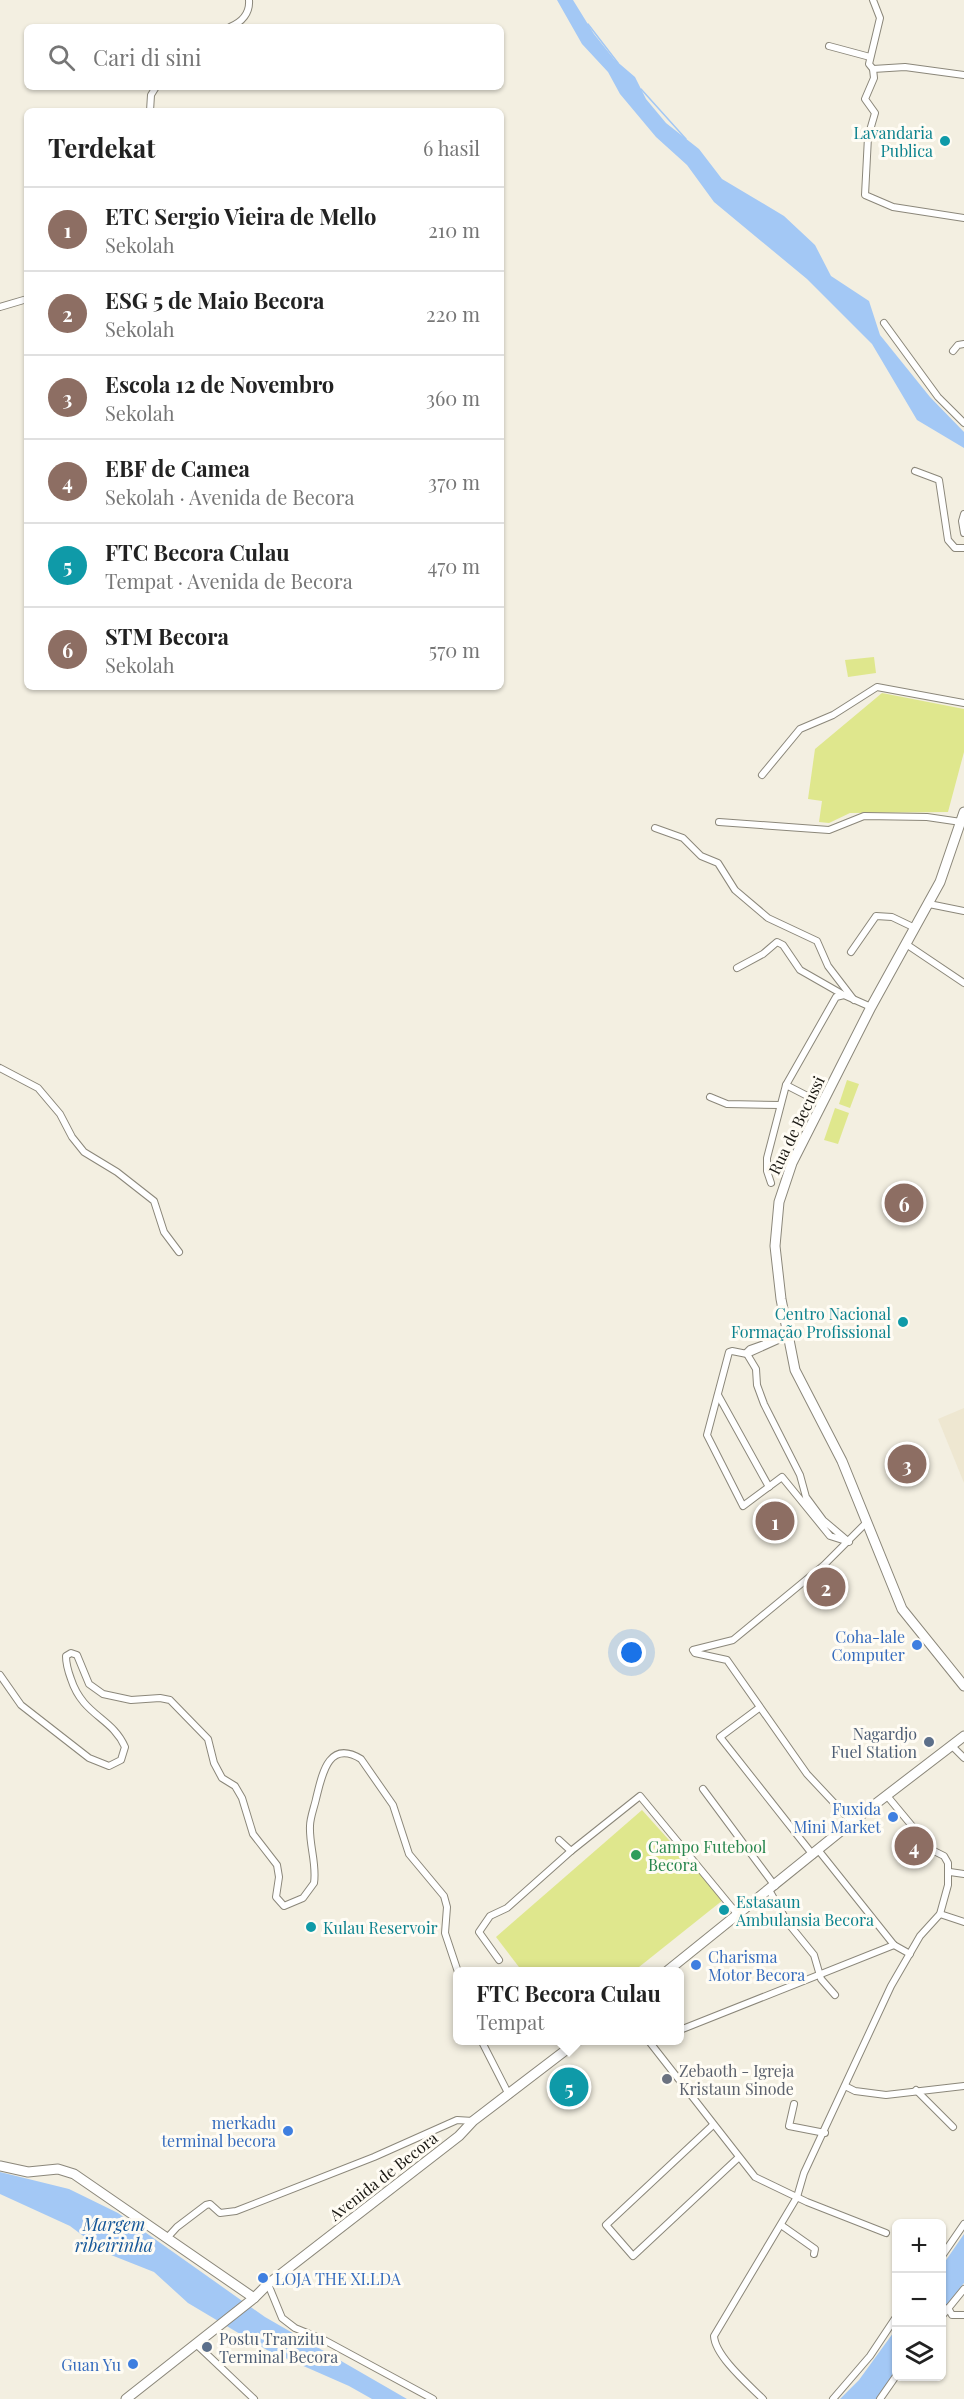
<!DOCTYPE html>
<html lang="id">
<head>
<meta charset="utf-8">
<style>
  :root { --surface:#fff; --page:#f2f2f2; --text:#222; --muted:#767676; --line:#e0e0e0; --accent:#0b8043 }
  body { margin:0; font-family:"Playfair Display",serif; background:var(--page); color:var(--text) }
  .controls { position:absolute; right:18px; bottom:18px; display:grid; overflow:hidden; border-radius:9px; box-shadow:0 2px 4px #0004 }
  .controls button { width:54px; height:54px; display:grid; place-items:center; padding:0; border:0; border-bottom:2px solid var(--line); background:var(--surface); color:var(--text); font:30px sans-serif }
  .you { position:absolute; left:632px; top:1653px; width:21px; height:21px; margin:-15px; border:4px solid #fff; border-radius:50%; background:#1a73e8; box-shadow:0 0 0 9px #1a73e833 }
  .badge { display:grid; place-items:center; width:39px; height:39px; border-radius:50%; background:var(--accent); color:#fff; font-size:20px; font-weight:700 }
  .pin { position:absolute; translate:-50% -50%; border:3px solid #fff; box-shadow:0 2px 6px #0006 }
  .popup { position:absolute; left:453px; top:1967px; width:231px; height:78px; box-sizing:border-box; display:grid; place-content:center; border-radius:9px; background:var(--surface); filter:drop-shadow(0 2px 4px #0005); font-size:20px; white-space:nowrap; color:var(--muted) }
  .popup b { font-size:22px; color:var(--text) }
  .popup::after { content:''; position:absolute; left:50%; top:100%; margin-left:-12px; border:12px solid transparent; border-top-color:var(--surface) }
  .list { margin:0; padding:0; list-style:none }
  h2 { display:flex; justify-content:space-between; align-items:center; height:78px; margin:0; padding:0 24px; font-size:26px }
  h2 small { font-size:20px; font-weight:400; color:var(--muted) }
  .list li { display:grid; grid-template-columns:39px 1fr auto; gap:18px; align-items:center; box-sizing:border-box; height:84px; padding:0 24px; border-top:2px solid var(--line) }
  .list b { display:block; font-size:22px; white-space:nowrap }
  .list p { margin:0; font-size:20px; white-space:nowrap; color:var(--muted) }
  .list em { font-size:20px; font-style:normal; color:var(--muted) }
  .icon { flex:none; width:33px; height:33px; fill:none; stroke:currentColor; stroke-width:2; stroke-linecap:round; stroke-linejoin:round }
  .map { position:relative; flex:none; width:964px; height:2399px; overflow:hidden }
  .search { position:absolute; background:var(--surface); box-shadow:0 2px 4px #0004; left:24px; top:24px; width:480px; height:66px; display:flex; align-items:center; gap:15px; box-sizing:border-box; padding:0 21px; border-radius:9px; color:var(--muted); font-size:22px }
  .panel { position:absolute; background:var(--surface); box-shadow:0 2px 4px #0004; left:24px; top:108px; width:480px; height:582px; border-radius:9px }
  .map>svg:first-child { display:block }
</style>
</head>
<body>
<div class="map">
<svg width="964" height="2399" viewBox="0 0 964 2399">
  <rect width="100%" height="100%" fill="#f3efe1"/>
  <path fill="#eee7d1" d="M964 1408V1483L938 1419Z"/>
  <g fill="#dfe78d">
    <path d="M874 657 876 673 848 677 845 660Z"/>
    <path d="M882 693 964 709V752L948 812 850 813 829 823 819 822 822 801 808 799 815 749Z"/>
    <path d="M847 1080 859 1084 850 1108 839 1104Z"/>
    <path d="M835 1108 849 1113 838 1144 824 1140Z"/>
    <path d="M642 1810 723 1900 634 1971H522L496 1937Z"/>
  </g>
  <g fill="#a3c8f5">
    <path d="M557 0H573L594 34 614 59 635 77 646 99 666 123 699 149 722 179 784 216 815 245 831 276 869 301 880 335 930 397 964 432V448L917 420 872 344 807 279 714 202 687 165 656 137 620 94 608 72 582 44Z"/>
    <path d="M0 2172 69 2189 118 2213 265 2317 407 2399H372L349 2386 267 2350 188 2303 154 2272 106 2253 70 2226 0 2194Z"/>
    <path d="M964 2234V2283L942 2311V2266Z"/>
    <path d="M896 2329V2372L876 2399H840L859 2380Z"/>
  </g>
  <g fill="none" stroke-linecap="round" stroke-linejoin="round">
    <g stroke="#a3c8f5" stroke-width="1.5">
      <path d="M588 24 618 63"/>
      <path d="M641 89 686 139"/>
    </g>
    <g stroke="#8b877a" stroke-width="8">
      <g id="street">
        <path d="M873 0 880 18 869 64 873 69 905 67 964 75"/>
        <path d="M230 27C242 22 250 13 249 0"/>
        <path d="M829 46 870 57"/>
        <path d="M873 69 874 78 865 99 875 113 868 137 865 195 893 207 964 218"/>
        <path d="M150 111 151 95 156 87"/>
        <path d="M0 307 27 299"/>
        <path d="M884 323 938 397 964 423"/>
        <path d="M953 351 958 345 964 344"/>
        <path d="M915 471 939 480 948 540 955 548H964"/>
        <path d="M964 514 962 521 964 533"/>
        <path d="M762 775 800 729 833 715 877 687 964 703"/>
        <path d="M719 822 829 830 864 816 927 817 961 822"/>
        <path d="M655 828 683 838 701 856 718 863 735 890 768 918 817 941 828 966 854 1000"/>
        <path d="M929 904 964 911"/>
        <path d="M906 944 964 983"/>
        <path d="M851 952 876 916 892 917 915 928"/>
        <path d="M737 968 763 954 777 942 783 945 800 970 842 994"/>
        <path d="M0 1068 38 1088 60 1114 72 1137 84 1152 117 1172 154 1201 164 1232 179 1252"/>
        <path d="M786 1085 836 997 844 995 871 1007"/>
        <path d="M710 1097 727 1104 780 1105"/>
        <path d="M771 1183 767 1171V1158L786 1085 823 1104"/>
        <path d="M732 1351 747 1354 756 1369 757 1385 764 1404 800 1475 806 1497 823 1520 849 1542 830 1536 782 1477 743 1506 707 1435 729 1352Z"/>
        <path d="M746 1353 750 1349 787 1336 747 1354"/>
        <path d="M718 1395 769 1487"/>
        <path d="M0 1675 21 1705 89 1758 109 1766 121 1760 125 1747C112 1717 83 1716 71 1679 68 1671 66 1664 66 1656L71 1653 77 1655 89 1684 103 1694 131 1700 160 1698 170 1700 208 1739 214 1763 222 1778 235 1786 242 1798 253 1834 277 1865 279 1877 276 1897 284 1906 303 1898 314 1883C317 1864 309 1845 310 1826 310 1818 314 1808 316 1799 322 1775 328 1739 361 1759L393 1805 409 1854 444 1896 447 1907 445 1933 458 1972"/>
        <path d="M759 1708 720 1737 813 1855"/>
        <path d="M952 1746 964 1758"/>
        <path d="M703 1789 775 1886"/>
        <path d="M852 1822 807 1774 727 1660 695 1653 693 1650 733 1640 824 1565 867 1522"/>
        <path d="M559 1840 571 1851 640 1796 738 1915"/>
        <path d="M819 1851 894 1945 910 1954"/>
        <path d="M950 1872 964 1874"/>
        <path d="M769 1890 788 1923 814 1955 821 1979 835 1995"/>
        <path d="M940 1914 964 1922"/>
        <path d="M499 1960 479 1932 490 1916 507 1908 571 1851"/>
        <path d="M680 2030 894 1945"/>
        <path d="M481 2040 509 2095"/>
        <path d="M648 2040 755 2177 807 2202 886 2233"/>
        <path d="M845 2086 855 2091 886 2095 964 2086"/>
        <path d="M916 2090 953 2127"/>
        <path d="M794 2104 789 2126 825 2133"/>
        <path d="M713 2125 606 2225 633 2256 738 2158"/>
        <path d="M781 2225 815 2249 814 2254"/>
        <path d="M167 2238 177 2227 206 2205 210 2204 220 2213 236 2211 374 2157 457 2120 473 2121"/>
        <path d="M942 2256 964 2224"/>
        <path d="M268 2284 282 2318 295 2328 324 2340 433 2399"/>
        <path d="M948 2308 952 2315H964"/>
        <path d="M942 2316 964 2289"/>
        <path d="M196 2344 254 2399"/>
        <path d="M763 2399C749 2385 715 2356 714 2336L797 2197 804 2173 891 1986 920 1936 940 1914 948 1885V1863L944 1856 932 1850 888 1797"/>
        <path d="M833 2399 870 2356 896 2317"/>
        <path d="M880 2399 896 2376"/>
      </g>
    </g>
    <g stroke="#8b877a" stroke-width="11">
      <g id="secondary">
        <path d="M964 812 940 882 871 1007 792 1163 779 1202 775 1246 781 1299 795 1370 842 1461 902 1609 964 1686"/>
        <path d="M0 2166 28 2172 58 2169 74 2174 254 2298"/>
      </g>
    </g>
    <g stroke="#8b877a" stroke-width="11">
      <g id="primary">
        <path d="M666 1972 852 1822 964 1736"/>
        <path d="M126 2399 254 2298 268 2284 459 2136 473 2121 579 2040"/>
      </g>
    </g>
    <use href="#street" stroke="#fff" stroke-width="6"/>
    <use href="#secondary" stroke="#fff" stroke-width="9"/>
    <use href="#primary" stroke="#fff" stroke-width="9"/>
  </g>
  <g fill="#0f9aa8" stroke="#fffcf4" stroke-width="2">
    <circle cx="945" cy="141" r="6"/>
    <circle cx="903" cy="1322" r="6"/>
    <circle cx="724" cy="1910" r="6"/>
    <circle cx="311" cy="1927" r="6"/>
  </g>
  <g fill="#3f7fe0" stroke="#fffcf4" stroke-width="2">
    <circle cx="917" cy="1645" r="6"/>
    <circle cx="893" cy="1817" r="6"/>
    <circle cx="696" cy="1965" r="6"/>
    <circle cx="288" cy="2131" r="6"/>
    <circle cx="263" cy="2278" r="6"/>
    <circle cx="133" cy="2364" r="6"/>
  </g>
  <g fill="#5c6f8a" stroke="#fffcf4" stroke-width="2">
    <circle cx="929" cy="1742" r="6"/>
    <circle cx="207" cy="2347" r="6"/>
  </g>
  <circle fill="#2e9e5b" stroke="#fffcf4" stroke-width="2" cx="636" cy="1855" r="6"/>
  <circle fill="#6b7280" stroke="#fffcf4" stroke-width="2" cx="667" cy="2079" r="6"/>
  <g text-anchor="middle" dominant-baseline="central" stroke-width="6" stroke-linejoin="round" paint-order="stroke">
    <g font-size="16" fill="#0d838f" stroke="#fffcf4" text-anchor="end">
      <text x="933" y="132">Lavandaria<tspan x="933" dy="18">Publica</tspan></text>
      <text x="891" y="1313">Centro Nacional<tspan x="891" dy="18">Formação Profissional</tspan></text>
      <text x="736" y="1901" text-anchor="start">Estasaun<tspan x="736" dy="18">Ambulansia Becora</tspan></text>
      <text x="323" y="1927" text-anchor="start">Kulau Reservoir</text>
    </g>
    <g font-size="16" fill="#191712" stroke="#fffcf4">
      <text transform="translate(796 1125) rotate(-64)">Rua de Becussi</text>
      <text transform="translate(383 2176) rotate(-38)">Avenida de Becora</text>
    </g>
    <g font-size="16" fill="#366cbe" stroke="#fffcf4" text-anchor="end">
      <text x="905" y="1636">Coha-lale<tspan x="905" dy="18">Computer</tspan></text>
      <text x="881" y="1808">Fuxida<tspan x="881" dy="18">Mini Market</tspan></text>
      <text x="708" y="1956" text-anchor="start">Charisma<tspan x="708" dy="18">Motor Becora</tspan></text>
      <text x="276" y="2122">merkadu<tspan x="276" dy="18">terminal becora</tspan></text>
      <text x="275" y="2278" text-anchor="start">LOJA THE XI.LDA</text>
      <text x="121" y="2364">Guan Yu</text>
    </g>
    <g font-size="16" fill="#4e5e75" stroke="#fffcf4" text-anchor="end">
      <text x="917" y="1733">Nagardjo<tspan x="917" dy="18">Fuel Station</tspan></text>
      <text x="219" y="2338" text-anchor="start">Postu Tranzitu<tspan x="219" dy="18">Terminal Becora</tspan></text>
    </g>
    <g font-size="16" fill="#27864d" stroke="#fffcf4" text-anchor="start">
      <text x="648" y="1846">Campo Futebool<tspan x="648" dy="18">Becora</tspan></text>
    </g>
    <g font-size="16" fill="#5b616d" stroke="#fffcf4" text-anchor="start">
      <text x="679" y="2070">Zebaoth - Igreja<tspan x="679" dy="18">Kristaun Sinode</tspan></text>
    </g>
    <g font-size="18" font-style="italic" fill="#175899" stroke="#fffcf4">
      <text x="114" y="2224">Margem<tspan x="114" dy="21">ribeirinha</tspan></text>
    </g>
  </g>
</svg>
<div class="controls">
<button>+</button>
<button>−</button>
<button><svg class="icon" aria-label="layers" viewBox="0 0 24 24"><path d="M12 4l9 5-9 5-9-5zM3 14l9 5 9-5"/></svg></button>
</div>
<div class="you"></div>
<div class="pin badge" style="left:775px;top:1521px;background:#8d6e63">1</div>
<div class="pin badge" style="left:826px;top:1587px;background:#8d6e63">2</div>
<div class="pin badge" style="left:907px;top:1464px;background:#8d6e63">3</div>
<div class="pin badge" style="left:914px;top:1846px;background:#8d6e63">4</div>
<div class="pin badge" style="left:569px;top:2087px;background:#0f9aa8">5</div>
<div class="popup"><b>FTC Becora Culau</b>Tempat</div>
<div class="pin badge" style="left:904px;top:1203px;background:#8d6e63">6</div>
<div class="search"><svg class="icon" aria-label="search" viewBox="0 0 24 24"><circle cx="10" cy="10" r="6"/><path d="M15 15l6 6"/></svg>Cari di sini</div>
<section class="panel">
<h2>Terdekat<small>6 hasil</small></h2>
<ul class="list">
<li><span class="badge" style="background:#8d6e63">1</span><div><b>ETC Sergio Vieira de Mello</b><p>Sekolah</p></div><em>210 m</em></li>
<li><span class="badge" style="background:#8d6e63">2</span><div><b>ESG 5 de Maio Becora</b><p>Sekolah</p></div><em>220 m</em></li>
<li><span class="badge" style="background:#8d6e63">3</span><div><b>Escola 12 de Novembro</b><p>Sekolah</p></div><em>360 m</em></li>
<li><span class="badge" style="background:#8d6e63">4</span><div><b>EBF de Camea</b><p>Sekolah · Avenida de Becora</p></div><em>370 m</em></li>
<li><span class="badge" style="background:#0f9aa8">5</span><div><b>FTC Becora Culau</b><p>Tempat · Avenida de Becora</p></div><em>470 m</em></li>
<li><span class="badge" style="background:#8d6e63">6</span><div><b>STM Becora</b><p>Sekolah</p></div><em>570 m</em></li>
</ul>
</section>
</div>
</body>
</html>
